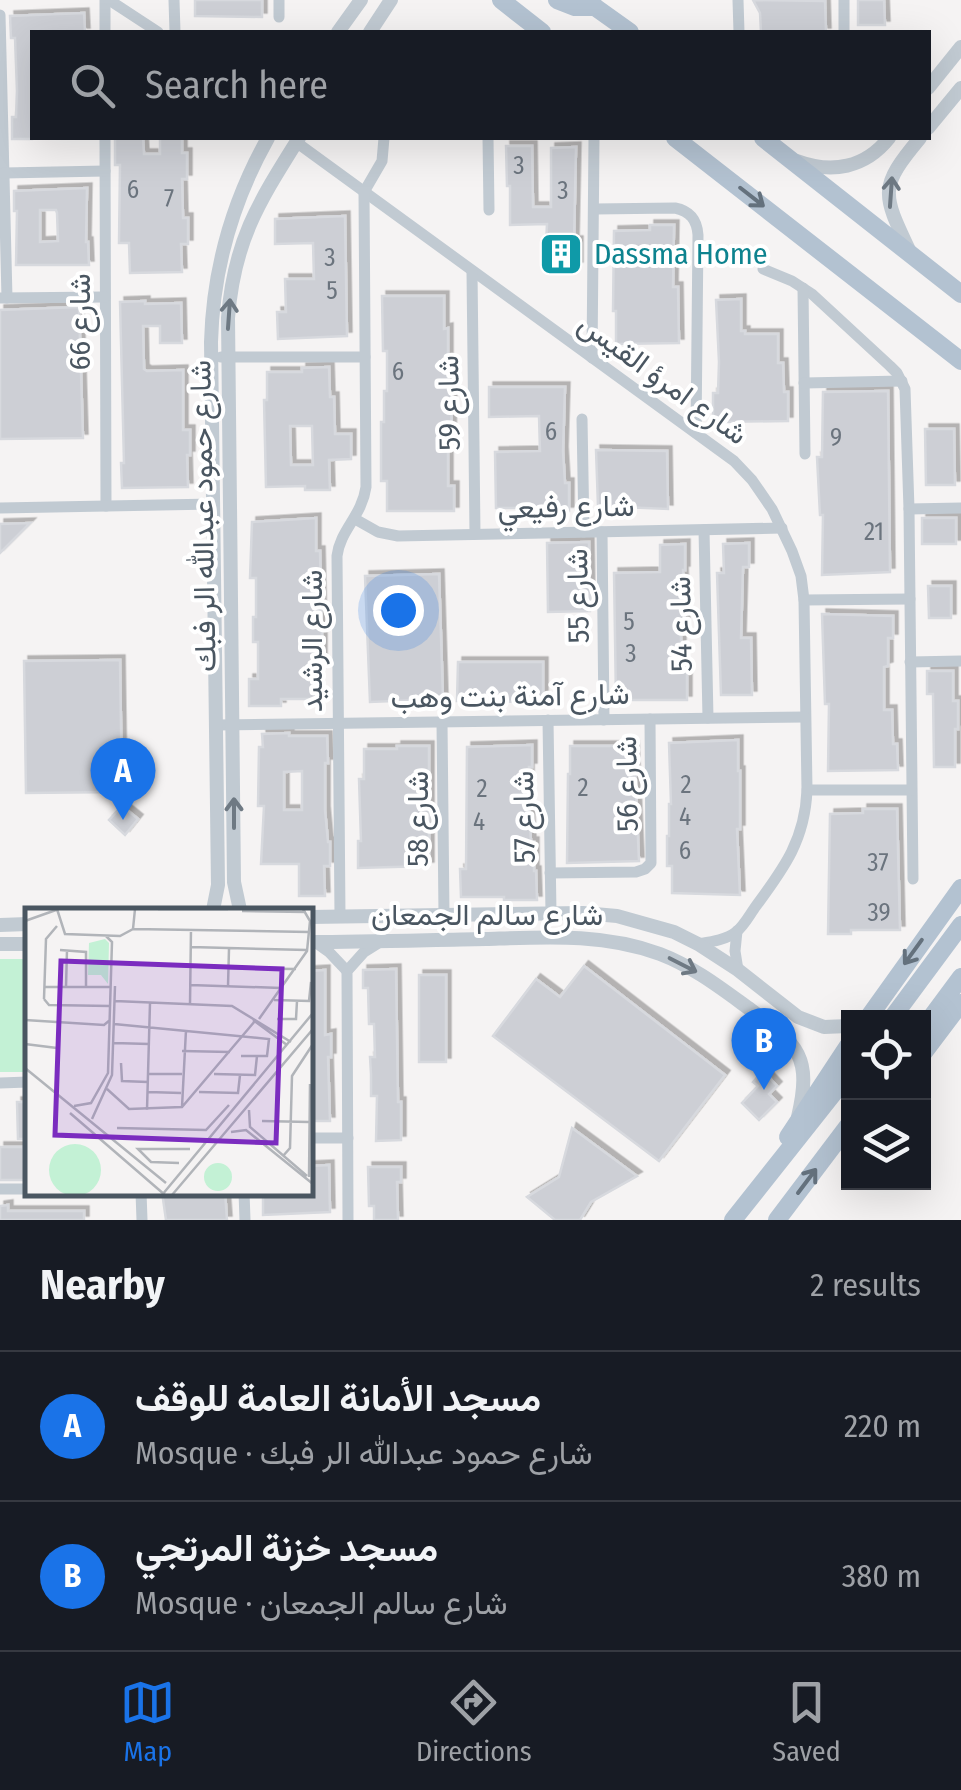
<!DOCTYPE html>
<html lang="en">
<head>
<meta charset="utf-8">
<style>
  :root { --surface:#171b24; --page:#242831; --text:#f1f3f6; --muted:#9ea1a6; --line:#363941; --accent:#1a73e8 }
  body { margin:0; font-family:"Fira Sans Condensed",Vazirmatn,sans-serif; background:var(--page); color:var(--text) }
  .controls { position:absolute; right:30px; bottom:30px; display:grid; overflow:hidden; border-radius:0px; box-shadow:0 10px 40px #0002 }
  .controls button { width:90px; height:90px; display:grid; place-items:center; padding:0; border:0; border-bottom:2px solid var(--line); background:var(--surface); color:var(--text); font:50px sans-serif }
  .you { position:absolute; left:398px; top:610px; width:35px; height:35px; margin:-25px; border:8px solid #fff; border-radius:50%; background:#1a73e8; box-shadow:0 0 0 15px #1a73e833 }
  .badge { display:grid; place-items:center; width:65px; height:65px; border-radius:50%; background:var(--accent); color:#fff; font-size:32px; font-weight:700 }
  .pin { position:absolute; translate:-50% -82px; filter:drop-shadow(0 2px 5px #0008) }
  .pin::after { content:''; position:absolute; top:52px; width:35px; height:30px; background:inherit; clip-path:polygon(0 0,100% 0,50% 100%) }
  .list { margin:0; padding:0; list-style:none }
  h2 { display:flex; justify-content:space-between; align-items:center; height:130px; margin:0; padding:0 40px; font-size:42px }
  h2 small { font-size:32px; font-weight:400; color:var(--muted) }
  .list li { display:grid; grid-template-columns:65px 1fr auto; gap:30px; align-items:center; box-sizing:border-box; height:150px; padding:0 40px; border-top:2px solid var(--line) }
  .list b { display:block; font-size:38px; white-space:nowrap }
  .list p { margin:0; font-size:32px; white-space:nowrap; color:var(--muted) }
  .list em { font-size:32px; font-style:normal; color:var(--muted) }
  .icon { flex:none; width:55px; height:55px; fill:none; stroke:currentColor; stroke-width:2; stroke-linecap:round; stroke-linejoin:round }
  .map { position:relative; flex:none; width:961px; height:1220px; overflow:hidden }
  .search { position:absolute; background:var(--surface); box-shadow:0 10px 40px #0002; left:30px; right:30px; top:30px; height:110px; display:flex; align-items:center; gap:25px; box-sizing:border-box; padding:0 35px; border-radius:0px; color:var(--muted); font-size:38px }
  .sheet { height:430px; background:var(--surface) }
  nav { display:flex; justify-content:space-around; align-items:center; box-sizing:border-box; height:140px; border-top:2px solid var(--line); background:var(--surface); font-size:28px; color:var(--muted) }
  nav a { display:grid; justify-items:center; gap:5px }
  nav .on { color:var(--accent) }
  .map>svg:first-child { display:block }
</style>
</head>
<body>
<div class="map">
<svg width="961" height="1220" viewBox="0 0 961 1220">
  <defs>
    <filter id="shadow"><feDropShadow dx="4.5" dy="-4.5" stdDeviation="0" flood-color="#0004"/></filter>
  </defs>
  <rect width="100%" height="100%" fill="#f5f3f3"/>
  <rect fill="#c3f1d5" x="0" y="959" width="27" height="113"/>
  <g fill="#cdcfd5" stroke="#d7d9de" stroke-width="2.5" fill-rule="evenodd" filter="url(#shadow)">
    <path d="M195 0H262V17L195 16Z"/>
    <path d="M753 0 825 1 826 32H761L760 13Z"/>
    <path d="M858 0H884L885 25H858Z"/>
    <path d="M84 13 85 32H32V139H12V117H16L17 91 15 38H11L10 16Z"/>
    <path d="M115 138H143L144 154H160V138H182V153H187V179H182L183 218H188V244H181L182 272 130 273 129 243H119L120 165H115Z"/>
    <path d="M506 146H532L533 207H551V148L576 147 574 241H578V266H545L547 224 510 225V186H507Z"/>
    <path d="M87 188 86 242H88L89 265H16L17 211H14V191ZM40 210H56L57 213 58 241 40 242Z"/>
    <path d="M345 216 347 336 278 339 277 312H286L285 279H314L313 243 275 244V219Z"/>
    <path d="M650 225H674L673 287H678L679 343 616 344V311H613L614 231 650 230Z"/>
    <path d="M382 296H444V329L448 328V388H452L451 446H448V486H454V511H387V481H381V422H384V391H387V351H383Z"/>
    <path d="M741 299V331H745V334H778V363H783L784 392H788V421L713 422V393H718L719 362 716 300Z"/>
    <path d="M145 301V304L181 303 182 343H160V326H143L144 369 147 371 183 370V430H190V455H187L188 487 122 488 121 463H124L120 302Z"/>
    <path d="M79 307 83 438 0 439V310Z"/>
    <path d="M329 367 330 397H334L335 434H351V459L329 460 330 490H305V486L266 487 264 400H267V372H302V368ZM290 426H312L313 465H291Z"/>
    <path d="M489 387H565L563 451 565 483H569V511L531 512V508H496L495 452 540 451 539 416 489 417Z"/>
    <path d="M888 391 890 572 822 575 823 515H820L817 457H822L823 392Z"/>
    <path d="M925 429H954L955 485H926Z"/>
    <path d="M596 450 667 451 668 509 598 506Z"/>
    <path d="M316 518V551H320L322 638V671H318V699H281V706H249V679H258V642H253V617H256V578H250L252 522Z"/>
    <rect x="922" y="518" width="34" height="26"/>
    <path d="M30 523 0 553V524Z"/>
    <path d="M589 542 590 611 548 612 547 543Z"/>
    <path d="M749 543V567H743L741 638H751L752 695H721L717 573H724L723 544Z"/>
    <path d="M685 544V570H683L685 634H681V671H687V700H616L614 573 660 572V545Z"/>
    <path d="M439 574 443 699 370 702 365 576Z"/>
    <path d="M928 586H951V618H929Z"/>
    <path d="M822 614 893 616V638H888V666L884 667V710H892L893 744H897L898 770 828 771 829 704H825Z"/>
    <path d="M120 660 122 792 26 793 24 661Z"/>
    <path d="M458 662H543V702L457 701Z"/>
    <path d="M927 671H953V701H958V729H955V767H934L933 694H927Z"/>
    <path d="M289 733V736H327L328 763H325V810L328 842H330V866H324L325 896H299V864H261L264 806H258L259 747H263L262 734ZM302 771V810H284V772Z"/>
    <path d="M738 740V771H740V829H737L740 895 672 893V866H667V836H669V804H671L669 743Z"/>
    <path d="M532 745V767H529V805L531 842H534V871H536L537 900H504V897H461L460 869H466L467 747Z"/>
    <path d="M397 746H429V866L358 868V841H361L359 779H364V749H397Z"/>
    <path d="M570 746H634L639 861 567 863 568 774H570Z"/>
    <path d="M122 806 138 819 125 835 109 820Z"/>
    <path d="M863 809H897L900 930H851V934H828L830 814 863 813Z"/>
    <path d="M584 966 725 1075 659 1161 493 1036 536 979 560 997Z"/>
    <path d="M396 969 398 1102H401V1140L376 1141 377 1096H371V1074L370 1057H375L374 1024H369L368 988H363V970Z"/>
    <path d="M325 970V1035L331 1034V1057H328L330 1121H310V971Z"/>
    <rect x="419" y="975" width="27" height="87"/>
    <path d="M763 1071 777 1086 769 1094 777 1102 759 1120 742 1103 758 1086 753 1082Z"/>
    <path d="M17 1102H28V1139H18Z"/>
    <path d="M572 1128 637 1176 591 1202 580 1220H555L527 1197 559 1177Z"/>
    <path d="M0 1147H23L24 1180H0Z"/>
    <path d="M329 1165 330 1212 263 1215V1194L310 1192V1166Z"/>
    <path d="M368 1167H401V1182H397L398 1220H374V1206H369Z"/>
    <path d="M162 1192H225L227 1220H166Z"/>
    <path d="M8 1205V1211H84V1220H0V1206Z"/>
  </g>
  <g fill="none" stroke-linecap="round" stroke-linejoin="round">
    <g stroke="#c1cad2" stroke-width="11">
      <path d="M105 0V32"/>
      <path d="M109 0 158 32"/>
      <path d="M174 0 175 32"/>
      <path d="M279 0V17"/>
      <path d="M738 0 739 32"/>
      <path d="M844 0V32"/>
      <path d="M0 15 7 298"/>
      <path d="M105 138 106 506"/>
      <path d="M488 138 489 210"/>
      <path d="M296 142 734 461 752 480 772 509 792 551 801 576 804 600 807 790C805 840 784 868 756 906 750 914 744 926 736 932 726 940 710 942 698 944"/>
      <path d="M4 173 105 171"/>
      <path d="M595 209 675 208C690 211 697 220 698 235L696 433"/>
      <path d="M763 269 792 281 812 294 890 366 897 373 905 389 909 509 913 879"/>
      <path d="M472 271 475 534"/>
      <path d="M803 288 805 454"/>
      <path d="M0 298 105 297"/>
      <path d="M221 357H365"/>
      <path d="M592 358 594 138"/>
      <path d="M804 383 902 381"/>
      <path d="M582 419 584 532"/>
      <path d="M0 508 214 504"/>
      <path d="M909 509 961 508"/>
      <path d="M355 519 378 532 398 536 782 528"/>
      <path d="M704 530 708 718"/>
      <path d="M602 532 604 720"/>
      <path d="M804 600 910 599"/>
      <path d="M910 662 961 661"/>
      <path d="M548 720 551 913"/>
      <path d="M442 722 444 915"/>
      <path d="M216 725 805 717"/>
      <path d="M807 790H911"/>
      <path d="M550 873 636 872 645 869 651 863 650 719"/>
      <path d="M340 916 337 556C340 530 362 516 366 487L364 192 382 161 384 138"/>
      <path d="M737 931 735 951 738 970"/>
      <path d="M315 942 329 952 347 971"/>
      <path d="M0 1083 28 1082"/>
      <path d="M310 1138H348"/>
      <path d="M0 1189H28"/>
      <path d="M141 1192 142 1220"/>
      <path d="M244 1192 245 1220"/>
      <path d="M348 1220 347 971 364 952 380 942"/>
    </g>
    <g stroke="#c1cad2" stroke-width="14">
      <path d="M338 32 361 0"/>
      <path d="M370 32 391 0"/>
      <path d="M928 88 961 47"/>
      <path d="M928 128 961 88"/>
      <path d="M797 161C832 174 865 168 889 138"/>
      <path d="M909 250C882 193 879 187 920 138"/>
      <path d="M213 910 218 885 211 342C213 269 232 202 268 138"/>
      <path d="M240 910 234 882 228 318C234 240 259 202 299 138"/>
      <path d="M310 917 583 913 617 916 674 932 698 944 738 970 798 1017 824 1027 848 1026"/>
      <path d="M0 925 28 924"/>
      <path d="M310 942C369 942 427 940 486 939 545 937 604 933 660 954 694 967 722 989 751 1010 799 1045 812 1057 798 1117"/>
      <path d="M0 944H28"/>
    </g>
    <g stroke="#b3c2d1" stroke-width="18">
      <path d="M501 0 542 32"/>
      <path d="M557 0 575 7H595"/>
      <path d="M585 0 630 32"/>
      <path d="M675 138 961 361"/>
      <path d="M763 138 961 294"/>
      <path d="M868 1018 961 888"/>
      <path d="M892 1018 961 925"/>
      <path d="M924 1027 961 977"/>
      <path d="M924 1052 961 1003"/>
      <path d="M788 1137 848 1046"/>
      <path d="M733 1220 848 1075"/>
      <path d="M777 1220 848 1126"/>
    </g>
  </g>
  <defs><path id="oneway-shaft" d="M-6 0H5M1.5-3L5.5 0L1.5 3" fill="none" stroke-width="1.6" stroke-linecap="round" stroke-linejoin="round" transform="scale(2.5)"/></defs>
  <g stroke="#6e7983">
    <use href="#oneway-shaft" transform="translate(891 192) rotate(-86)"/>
    <use href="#oneway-shaft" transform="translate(229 314) rotate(-86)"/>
    <use href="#oneway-shaft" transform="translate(234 813) rotate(-90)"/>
    <use href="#oneway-shaft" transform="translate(683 965) rotate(27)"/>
  </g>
  <g stroke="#64717d">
    <use href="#oneway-shaft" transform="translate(752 197) rotate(38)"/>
    <use href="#oneway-shaft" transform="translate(913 952) rotate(126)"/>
    <use href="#oneway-shaft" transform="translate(807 1181) rotate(-53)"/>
  </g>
  <defs>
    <g id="building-square" transform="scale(2.25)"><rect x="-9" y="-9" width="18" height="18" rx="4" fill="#0f9aa8" stroke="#fff"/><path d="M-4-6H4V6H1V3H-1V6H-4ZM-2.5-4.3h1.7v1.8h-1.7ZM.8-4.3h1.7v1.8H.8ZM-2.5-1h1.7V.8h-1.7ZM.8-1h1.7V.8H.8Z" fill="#fff"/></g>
  </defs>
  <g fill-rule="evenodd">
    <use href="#building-square" x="561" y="254"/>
  </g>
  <g text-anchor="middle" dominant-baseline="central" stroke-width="8" stroke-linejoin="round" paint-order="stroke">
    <g font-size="25" fill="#6b747e">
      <text x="519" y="166">3</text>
      <text x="133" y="190">6</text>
      <text x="563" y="191">3</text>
      <text x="169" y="199">7</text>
      <text x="330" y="258">3</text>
      <text x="332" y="291">5</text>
      <text x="398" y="372">6</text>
      <text x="551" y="432">6</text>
      <text x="836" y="438">9</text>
      <text x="874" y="532">21</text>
      <text x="629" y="622">5</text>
      <text x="631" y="654">3</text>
      <text x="686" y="785">2</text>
      <text x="583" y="788">2</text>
      <text x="482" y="789">2</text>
      <text x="685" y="817">4</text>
      <text x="479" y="822">4</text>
      <text x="685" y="851">6</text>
      <text x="878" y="863">37</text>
      <text x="879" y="913">39</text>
    </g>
    <g font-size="30" fill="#0d838f" stroke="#fff" text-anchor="start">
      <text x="594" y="254">Dassma Home</text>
    </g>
    <g font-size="30" fill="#4a5661" stroke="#fff">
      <text transform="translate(80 322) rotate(-90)">شارع 66</text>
      <text transform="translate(663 379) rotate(36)">شارع امرؤ القيس</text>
      <text transform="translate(449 403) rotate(-91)">شارع 59</text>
      <text transform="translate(566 507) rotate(-1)">شارع رفيعي</text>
      <text transform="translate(203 516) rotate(-91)">شارع حمود عبدالله الر فبك</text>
      <text transform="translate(578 596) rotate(-91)">شارع 55</text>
      <text transform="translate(681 624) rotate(-91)">شارع 54</text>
      <text transform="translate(312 641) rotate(-90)">شارع الرشيد</text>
      <text transform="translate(510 696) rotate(-1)">شارع آمنة بنت وهب</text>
      <text transform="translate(627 784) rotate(-91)">شارع 56</text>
      <text transform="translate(524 817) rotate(-91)">شارع 57</text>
      <text transform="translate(418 819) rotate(-90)">شارع 58</text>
      <text x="487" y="915">شارع سالم الجمعان</text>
    </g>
  </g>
  <g transform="translate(25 908)">
    <rect width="288" height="288" fill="#f5f3f3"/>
    <path d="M80 31 84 35 83 76 76 67H63L64 35ZM24 262a26 26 0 1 1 52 0a26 26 0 1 1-52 0ZM179 269a14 14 0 1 1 28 0a14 14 0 1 1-28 0Z" fill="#c3f1d5"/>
    <path fill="none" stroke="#b1b4b9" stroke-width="2.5" d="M32 1 40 26 95 28 108 21 110 1M133 1H203M217 3 281 4M0 13 31 2M108 21 284 24M166 39 282 42M35 42 61 44V79M203 60 271 61M165 77 256 80M203 78 204 41M19 79H85M41 79 42 42M19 91 21 31 32 18M19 91 24 97 85 98M249 92 284 93 286 74M90 93 207 98 266 134M165 96 166 21M234 111 282 43 285 13 278 1M252 111H271L272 93M0 112 79 117 85 112M228 112 262 137M89 116 244 131 242 148H216M89 135 124 136M0 136 32 140M157 143 205 144M96 155 97 173 123 174M0 160 141 275M123 166H157M189 166 230 167 232 148M82 181 104 201 157 199 230 113M123 184 156 185M174 184 213 185 215 167M49 198 66 195 83 165 87 34 81 28M157 199 161 122M122 202 125 95M224 202 225 219 282 268M45 205 140 287M67 211 87 167 90 78M237 213 284 214M92 220 181 222 204 197M206 224 221 222 288 276M258 248 265 240 267 168 288 136M154 255 126 254 113 241H165M284 269 285 176M137 287 288 105M147 287 288 121"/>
    <path fill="#7b2cbf" fill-opacity="0.15" stroke="#7b2cbf" stroke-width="5" d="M36 53 257 61 251 235 30 227Z"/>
    <rect width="288" height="288" fill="none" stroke="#4a5661" stroke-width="5"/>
  </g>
</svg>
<div class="controls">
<button><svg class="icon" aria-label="locate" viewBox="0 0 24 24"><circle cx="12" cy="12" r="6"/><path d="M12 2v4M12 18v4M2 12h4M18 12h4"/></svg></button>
<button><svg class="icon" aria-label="layers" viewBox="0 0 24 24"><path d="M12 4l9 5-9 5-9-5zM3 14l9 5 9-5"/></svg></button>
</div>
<div class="you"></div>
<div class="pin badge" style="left:123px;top:820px">A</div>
<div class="pin badge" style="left:764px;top:1090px">B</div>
<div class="search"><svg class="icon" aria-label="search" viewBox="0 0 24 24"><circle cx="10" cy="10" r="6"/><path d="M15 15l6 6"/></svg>Search here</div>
</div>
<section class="sheet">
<h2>Nearby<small>2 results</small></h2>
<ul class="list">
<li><span class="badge">A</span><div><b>مسجد الأمانة العامة للوقف</b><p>Mosque · شارع حمود عبدالله الر فبك</p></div><em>220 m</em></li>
<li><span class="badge">B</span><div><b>مسجد خزنة المرتجي</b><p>Mosque · شارع سالم الجمعان</p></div><em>380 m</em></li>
</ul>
</section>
<nav>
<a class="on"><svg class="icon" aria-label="map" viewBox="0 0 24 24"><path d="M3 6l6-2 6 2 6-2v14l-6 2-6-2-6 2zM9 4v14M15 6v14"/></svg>Map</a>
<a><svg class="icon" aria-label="directions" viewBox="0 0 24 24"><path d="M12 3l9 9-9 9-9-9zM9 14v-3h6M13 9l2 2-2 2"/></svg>Directions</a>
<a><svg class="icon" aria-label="saved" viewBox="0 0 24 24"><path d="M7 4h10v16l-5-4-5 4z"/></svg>Saved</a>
</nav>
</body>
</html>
